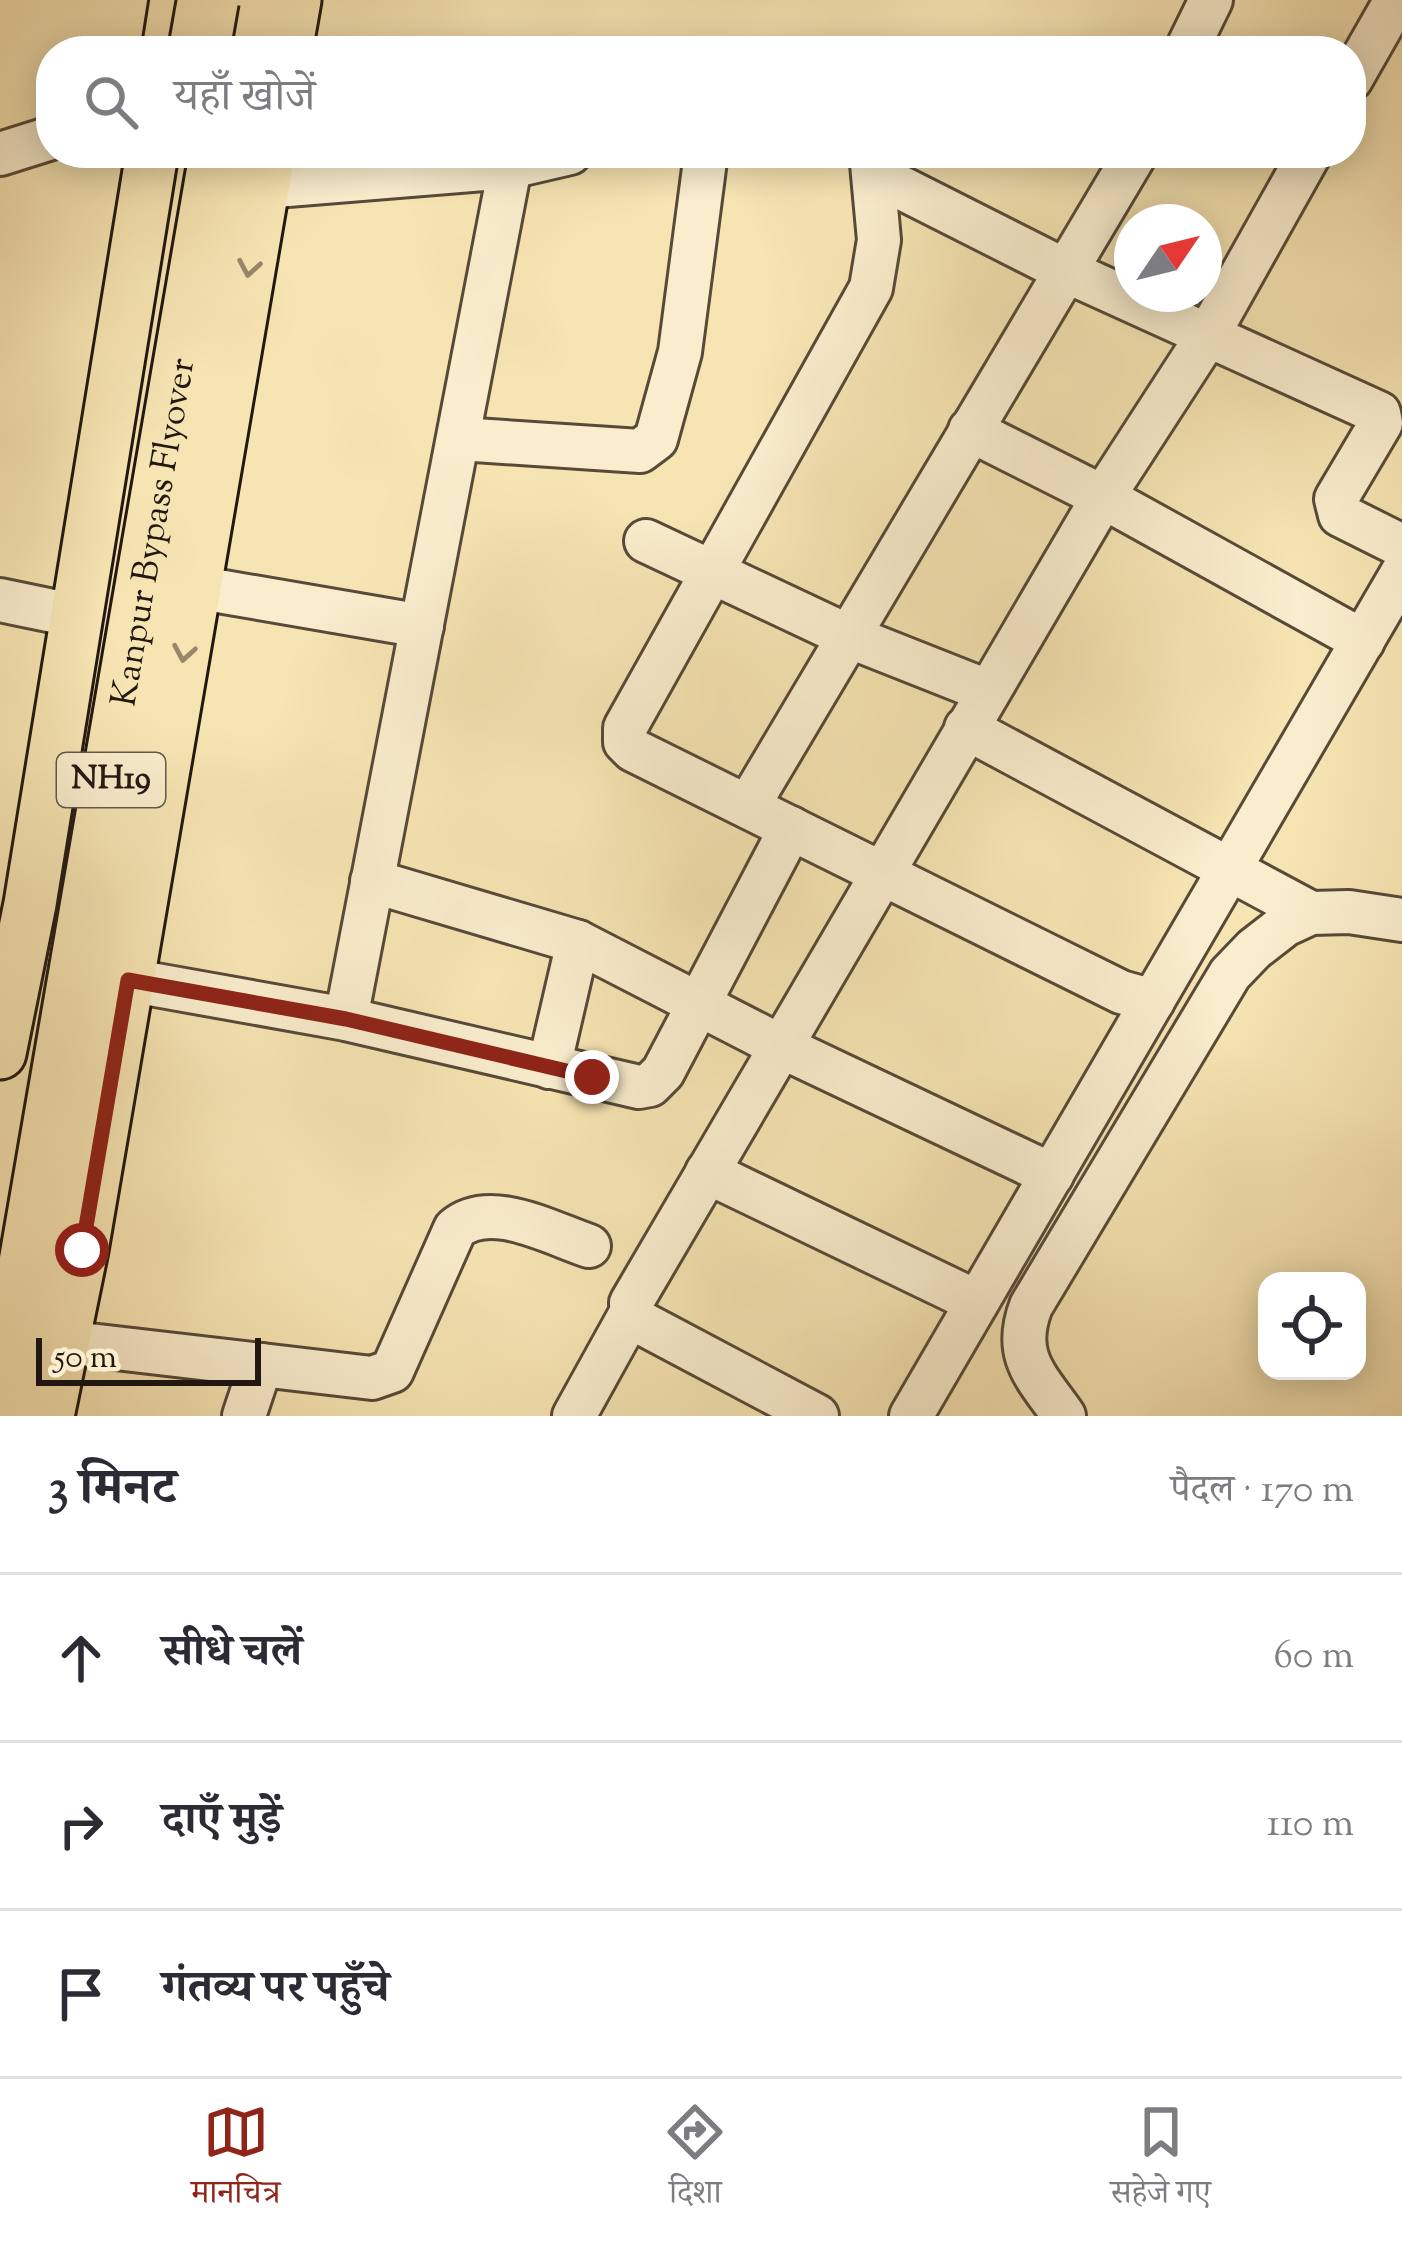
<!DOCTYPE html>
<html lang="hi">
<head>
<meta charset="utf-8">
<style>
  :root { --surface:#fff; --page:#f7f7f7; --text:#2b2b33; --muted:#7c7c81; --line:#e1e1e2; --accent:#8f2418 }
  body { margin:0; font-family:"Sorts Mill Goudy","Noto Serif Devanagari",serif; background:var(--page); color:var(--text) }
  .controls { position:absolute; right:36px; bottom:36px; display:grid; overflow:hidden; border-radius:24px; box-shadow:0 6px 30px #0003 }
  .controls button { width:108px; height:108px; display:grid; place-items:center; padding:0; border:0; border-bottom:3px solid var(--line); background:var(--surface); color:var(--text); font:60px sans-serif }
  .compass { position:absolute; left:1114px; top:204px; width:108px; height:108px; border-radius:50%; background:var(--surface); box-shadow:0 6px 30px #0003; rotate:55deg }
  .scale { position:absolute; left:36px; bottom:30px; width:225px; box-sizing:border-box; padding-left:12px; border:6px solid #221711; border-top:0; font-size:33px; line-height:42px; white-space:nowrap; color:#221711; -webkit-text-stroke:9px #f9edcd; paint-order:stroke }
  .stop { position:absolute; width:36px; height:36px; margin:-27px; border:9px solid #8f2418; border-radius:50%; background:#fff }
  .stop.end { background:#8f2418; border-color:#fff; box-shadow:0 3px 12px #0008 }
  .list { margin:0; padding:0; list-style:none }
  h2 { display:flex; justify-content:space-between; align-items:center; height:156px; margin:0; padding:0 48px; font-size:51px }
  h2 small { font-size:39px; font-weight:400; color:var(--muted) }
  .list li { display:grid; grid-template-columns:78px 1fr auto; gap:36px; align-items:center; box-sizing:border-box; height:168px; padding:0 48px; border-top:3px solid var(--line) }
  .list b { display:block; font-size:45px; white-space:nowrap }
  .list em { font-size:39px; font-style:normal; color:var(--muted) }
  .icon { flex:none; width:66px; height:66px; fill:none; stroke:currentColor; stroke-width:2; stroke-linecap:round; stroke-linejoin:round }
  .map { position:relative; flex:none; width:1402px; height:1416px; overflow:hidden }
  .search { position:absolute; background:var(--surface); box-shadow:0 6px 30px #0003; left:36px; right:36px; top:36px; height:132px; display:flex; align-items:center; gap:30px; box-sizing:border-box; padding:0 42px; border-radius:48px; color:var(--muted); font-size:45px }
  .sheet { height:660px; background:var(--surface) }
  nav { display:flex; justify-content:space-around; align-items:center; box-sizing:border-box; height:168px; border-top:3px solid var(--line); background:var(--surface); font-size:33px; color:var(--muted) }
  nav a { display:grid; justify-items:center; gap:6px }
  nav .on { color:var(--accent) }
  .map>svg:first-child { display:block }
</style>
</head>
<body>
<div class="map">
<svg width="1402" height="1416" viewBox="0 0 1402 1416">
  <rect width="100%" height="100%" fill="#f6e4b2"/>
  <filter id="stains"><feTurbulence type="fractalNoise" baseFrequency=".00167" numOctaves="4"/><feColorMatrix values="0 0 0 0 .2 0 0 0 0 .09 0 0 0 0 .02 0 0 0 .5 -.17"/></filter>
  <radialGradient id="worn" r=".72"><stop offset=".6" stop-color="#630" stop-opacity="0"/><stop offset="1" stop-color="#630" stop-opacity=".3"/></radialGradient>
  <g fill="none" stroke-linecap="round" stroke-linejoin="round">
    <g stroke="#574a39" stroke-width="48">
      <g id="minor">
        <path d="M1186 51 1211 0"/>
        <path d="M1351 79 1396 0"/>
        <path d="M871 153 879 240 871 288 625 728V742L633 750 1121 992 1153 1001"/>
        <path d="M0 154 51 138"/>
        <path d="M874 174 1066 271 1379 413 1381 423 1336 499 1340 515 1402 546"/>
        <path d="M263 187 510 167 570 153"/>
        <path d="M970 430 1103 497 1363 641"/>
        <path d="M460 439 640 451 656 439 680 352 706 153"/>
        <path d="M646 541 848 636 987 691"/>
        <path d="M195 587 422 626"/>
        <path d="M0 600 77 616"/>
        <path d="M966 728 1311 913"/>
        <path d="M748 806 1136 153"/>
        <path d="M372 881 578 942 780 1046 1052 1175"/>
        <path d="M128 980 346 1019 639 1087 650 1085 663 1072 791 828"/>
        <path d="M346 1019 510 167"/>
        <path d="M549 1067 578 942"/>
        <path d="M707 1172 977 1302"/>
        <path d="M64 1342 372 1378 392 1371 455 1229C490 1199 550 1233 589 1246"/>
        <path d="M244 1416 261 1365"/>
        <path d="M574 1416 631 1313"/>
        <path d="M817 1416 636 1320 631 1303 1103 497 1208 335 1310 153"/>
        <path d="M911 1416 1402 573"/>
        <path d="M1064 1416C1036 1376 1012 1356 1031 1306L1230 974 1254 949 1285 925 1311 913 1349 912 1402 920"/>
      </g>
    </g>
    <g stroke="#221711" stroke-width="57">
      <g id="major">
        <path d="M168 51 176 0"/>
        <path d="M286 51 295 0"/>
        <path d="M0 1053 30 904 152 153"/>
        <path d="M48 1416 82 1250 269 153"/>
      </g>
    </g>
    <g stroke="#221711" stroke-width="66">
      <g id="highway">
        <path d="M239 51 248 0"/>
        <path id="s1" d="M0 1407 29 1266 220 153"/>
      </g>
    </g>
    <use href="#minor" stroke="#f9edcd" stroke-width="42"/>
    <use href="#major" stroke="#f6e4b2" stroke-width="51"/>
    <use href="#highway" stroke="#f6e4b2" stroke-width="60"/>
    <g stroke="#221711" stroke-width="66" stroke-linecap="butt">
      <path id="highway-bridge" d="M199 51 208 0"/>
    </g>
    <use href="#highway-bridge" stroke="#f6e4b2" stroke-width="60"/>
  </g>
  <defs><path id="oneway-chevron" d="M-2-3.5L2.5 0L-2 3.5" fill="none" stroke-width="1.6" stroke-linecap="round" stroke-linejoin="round" transform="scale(3)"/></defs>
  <g stroke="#97886a">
    <use href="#oneway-chevron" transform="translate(249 268) rotate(100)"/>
    <use href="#oneway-chevron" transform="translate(184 653) rotate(100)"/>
  </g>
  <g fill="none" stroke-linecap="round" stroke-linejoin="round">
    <path stroke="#8f2418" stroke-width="15" d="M82 1250 128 980 346 1019 592 1077"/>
  </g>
  <g text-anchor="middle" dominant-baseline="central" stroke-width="9" stroke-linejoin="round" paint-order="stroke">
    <rect fill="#f9edcd" stroke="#625749" stroke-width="3" x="57" y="753" width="108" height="54" rx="9"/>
    <g font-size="33" font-weight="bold" fill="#221711">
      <text x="111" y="780">NH19</text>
    </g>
    <g font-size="36" fill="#221711" stroke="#f9edcd">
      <text stroke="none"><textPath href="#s1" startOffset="888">Kanpur Bypass Flyover</textPath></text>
    </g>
  </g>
  <rect width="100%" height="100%" filter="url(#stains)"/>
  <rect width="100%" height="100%" fill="url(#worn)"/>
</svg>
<div class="controls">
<button><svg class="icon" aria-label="locate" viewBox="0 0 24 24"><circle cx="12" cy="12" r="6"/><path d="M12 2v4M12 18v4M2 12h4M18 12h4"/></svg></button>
</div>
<svg class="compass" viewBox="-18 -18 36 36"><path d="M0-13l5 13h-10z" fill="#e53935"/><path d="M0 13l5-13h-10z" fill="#7c7c81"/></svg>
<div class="scale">50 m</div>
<div class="stop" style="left:82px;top:1250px"></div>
<div class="stop end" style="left:592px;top:1077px"></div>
<div class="search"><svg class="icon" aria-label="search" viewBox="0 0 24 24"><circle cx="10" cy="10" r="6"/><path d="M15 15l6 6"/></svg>यहाँ खोजें</div>
</div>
<section class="sheet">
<h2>3 मिनट<small>पैदल · 170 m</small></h2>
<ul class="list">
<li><svg class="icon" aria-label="ahead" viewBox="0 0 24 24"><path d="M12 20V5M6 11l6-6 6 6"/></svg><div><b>सीधे चलें</b></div><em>60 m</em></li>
<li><svg class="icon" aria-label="right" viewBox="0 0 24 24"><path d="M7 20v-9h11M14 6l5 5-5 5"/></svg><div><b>दाएँ मुड़ें</b></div><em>110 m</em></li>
<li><svg class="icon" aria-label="arrive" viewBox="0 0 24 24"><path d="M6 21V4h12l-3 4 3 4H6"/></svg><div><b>गंतव्य पर पहुँचे</b></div></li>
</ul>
</section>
<nav>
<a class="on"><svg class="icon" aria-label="map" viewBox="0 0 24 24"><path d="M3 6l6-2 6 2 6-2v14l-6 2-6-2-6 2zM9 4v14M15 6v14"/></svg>मानचित्र</a>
<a><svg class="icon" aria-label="directions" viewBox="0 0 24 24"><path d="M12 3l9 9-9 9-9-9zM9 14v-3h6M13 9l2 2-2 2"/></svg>दिशा</a>
<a><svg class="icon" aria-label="saved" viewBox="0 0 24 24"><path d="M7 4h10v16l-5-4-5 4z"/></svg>सहेजे गए</a>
</nav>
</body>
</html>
